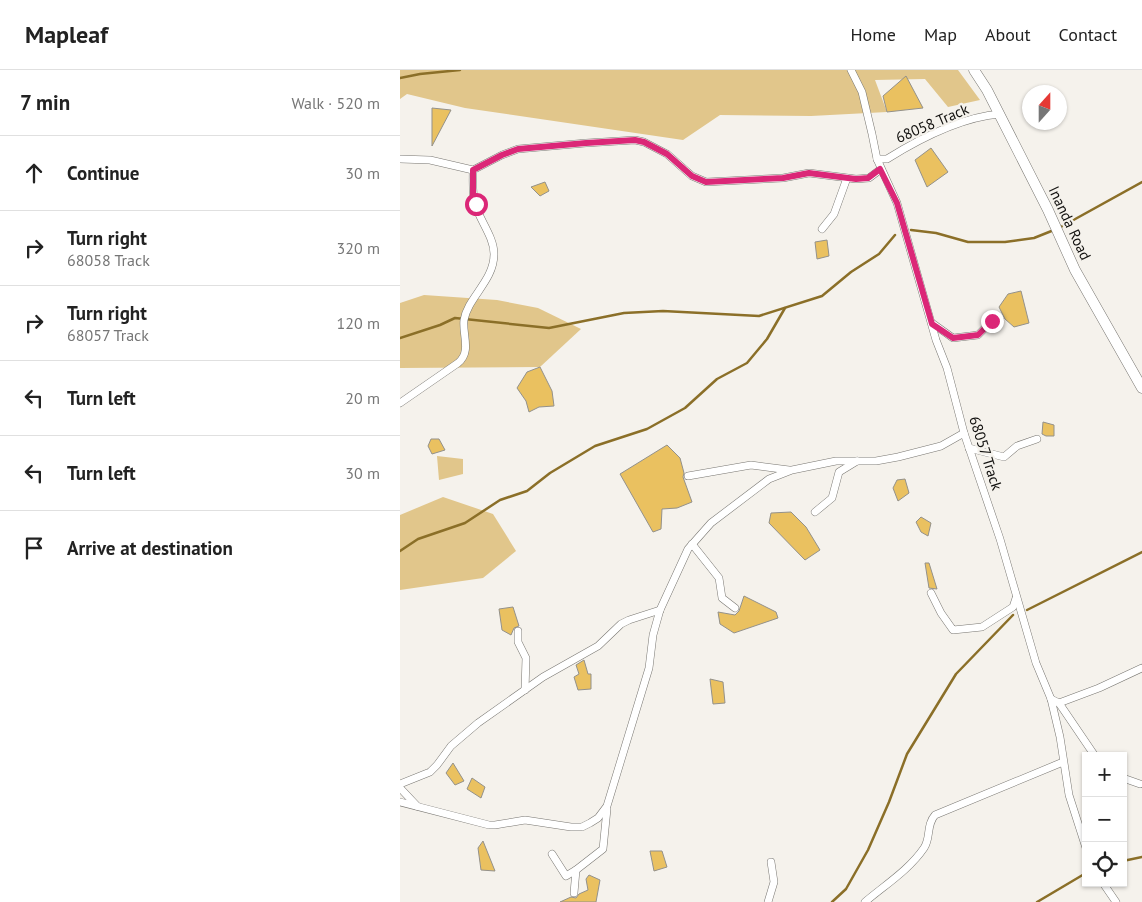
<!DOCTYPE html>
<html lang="en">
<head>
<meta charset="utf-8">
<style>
  :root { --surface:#fff; --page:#f6f6f6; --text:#222; --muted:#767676; --line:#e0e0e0 }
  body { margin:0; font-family:"PT Sans",sans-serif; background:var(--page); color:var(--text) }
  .controls { position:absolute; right:15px; bottom:15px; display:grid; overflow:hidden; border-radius:0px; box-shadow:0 1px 4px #0004 }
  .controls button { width:45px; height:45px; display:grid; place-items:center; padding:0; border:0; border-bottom:1px solid var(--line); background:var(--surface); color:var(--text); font:25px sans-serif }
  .compass { position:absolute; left:622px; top:15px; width:45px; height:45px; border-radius:50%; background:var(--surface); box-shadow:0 1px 4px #0004; rotate:21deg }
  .stop { position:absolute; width:15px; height:15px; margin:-11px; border:4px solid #db2777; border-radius:50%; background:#fff }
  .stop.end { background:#db2777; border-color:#fff; box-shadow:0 1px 5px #0008 }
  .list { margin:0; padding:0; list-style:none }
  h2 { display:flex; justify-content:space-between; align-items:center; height:65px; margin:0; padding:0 20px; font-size:21px }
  h2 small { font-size:16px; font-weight:400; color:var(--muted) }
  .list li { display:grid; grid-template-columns:32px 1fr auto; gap:15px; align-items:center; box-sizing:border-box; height:75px; padding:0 20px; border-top:1px solid var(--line) }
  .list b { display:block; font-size:19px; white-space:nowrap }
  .list p { margin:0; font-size:16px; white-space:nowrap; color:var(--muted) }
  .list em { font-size:16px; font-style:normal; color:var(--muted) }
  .icon { flex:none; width:28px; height:28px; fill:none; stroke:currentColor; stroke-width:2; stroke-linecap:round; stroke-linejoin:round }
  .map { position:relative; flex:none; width:742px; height:832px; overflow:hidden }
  header { display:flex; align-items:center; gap:30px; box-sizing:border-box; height:70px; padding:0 25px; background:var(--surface); border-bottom:1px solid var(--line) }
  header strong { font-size:24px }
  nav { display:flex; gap:28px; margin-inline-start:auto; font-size:18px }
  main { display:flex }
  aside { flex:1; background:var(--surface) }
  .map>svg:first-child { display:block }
</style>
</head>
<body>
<header>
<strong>Mapleaf</strong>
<nav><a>Home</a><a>Map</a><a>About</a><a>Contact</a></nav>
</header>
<main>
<aside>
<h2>7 min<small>Walk · 520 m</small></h2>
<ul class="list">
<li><svg class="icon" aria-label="ahead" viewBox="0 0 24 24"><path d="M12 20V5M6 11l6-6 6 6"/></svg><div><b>Continue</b></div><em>30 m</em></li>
<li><svg class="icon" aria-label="right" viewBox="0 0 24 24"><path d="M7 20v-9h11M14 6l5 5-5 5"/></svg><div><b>Turn right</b><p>68058 Track</p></div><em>320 m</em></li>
<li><svg class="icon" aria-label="right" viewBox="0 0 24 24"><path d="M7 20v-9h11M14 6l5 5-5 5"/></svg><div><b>Turn right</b><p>68057 Track</p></div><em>120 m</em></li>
<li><svg class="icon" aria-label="left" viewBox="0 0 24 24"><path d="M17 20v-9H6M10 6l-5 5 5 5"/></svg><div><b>Turn left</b></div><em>20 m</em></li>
<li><svg class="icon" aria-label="left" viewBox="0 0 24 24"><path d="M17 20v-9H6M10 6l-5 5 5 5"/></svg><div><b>Turn left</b></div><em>30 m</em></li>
<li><svg class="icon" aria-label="arrive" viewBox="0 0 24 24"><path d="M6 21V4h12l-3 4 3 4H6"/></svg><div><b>Arrive at destination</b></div></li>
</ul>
</aside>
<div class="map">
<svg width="742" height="832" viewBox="0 0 742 832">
  <rect width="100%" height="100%" fill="#f5f2ec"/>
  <g fill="#e1c68b">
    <path d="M0 0H558L580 30 548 37 525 9 475 10 487 42 411 46 320 45 283 70 65 38 7 24 0 29Z"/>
    <path d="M24 225 97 230 138 238 181 259 140 297 0 298V233Z"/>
    <path d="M37 386 63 389V404L39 410Z"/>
    <path d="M43 427 93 444 116 481 83 508 0 520V445Z"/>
  </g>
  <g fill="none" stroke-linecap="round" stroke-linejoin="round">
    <g stroke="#8b6f28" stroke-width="2.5">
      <path d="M0 8 20 4 60 0"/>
      <path d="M659 158 742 112"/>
      <path d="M511 160 536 163 568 172H605L634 168 654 160"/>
      <path d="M0 268 40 255 55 248 149 258 224 243 263 241 359 246 422 226 451 202 479 184 495 165"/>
      <path d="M0 481 18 469 65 453 100 430 127 421 150 403 195 376 247 359 285 338 317 309 347 293 367 269 385 238"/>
      <path d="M627 540 742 482"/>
      <path d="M723 791 742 787"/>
      <path d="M432 832 446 819 468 780 489 732 507 684 556 604 613 545"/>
      <path d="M637 832 686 803"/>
    </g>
  </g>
  <g fill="#eac160" stroke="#93918b">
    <path d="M506 6 523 38 487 42 483 26Z"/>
    <path d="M32 38 51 40 32 76Z"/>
    <path d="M531 78 548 102 527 117 515 90Z"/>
    <path d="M145 112 149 121 140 126 131 117Z"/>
    <path d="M427 170 429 186 417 189 415 172Z"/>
    <path d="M621 221 629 253 614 257 605 249 599 237 608 224Z"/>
    <path d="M140 297 152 321 154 336 139 337 129 342 126 331 117 318 127 302Z"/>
    <path d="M643 352 654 355V366H646L642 364Z"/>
    <path d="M31 369H39L45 380 32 384 28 376Z"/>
    <path d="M267 375 280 388 284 403 283 407 292 432 277 438 262 439 261 459 253 462 220 404Z"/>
    <path d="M505 409 509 423 498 431 493 418 497 410Z"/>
    <path d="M391 442 406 457 420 480 405 490 369 453 371 443Z"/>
    <path d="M521 447 531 453 528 466 521 462 516 452Z"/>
    <path d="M525 493H529L537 519 529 518Z"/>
    <path d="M344 526 376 542 378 548 334 563 320 554 318 542 335 545 339 541Z"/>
    <path d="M113 537 119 556 114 558 111 565 102 560 99 539Z"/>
    <path d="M184 590 188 604H191V619L178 620 174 607 179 604 176 595Z"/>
    <path d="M310 609 323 612 325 633 313 634Z"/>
    <path d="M53 693 64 711 55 715 46 703Z"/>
    <path d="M72 708 85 717 81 728 67 719Z"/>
    <path d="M83 771 95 801 81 800 78 778Z"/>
    <path d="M250 781H262L267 797 254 801Z"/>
    <path d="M189 805 200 810 196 832H160L171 827 176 828 179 824 188 820 186 809Z"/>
  </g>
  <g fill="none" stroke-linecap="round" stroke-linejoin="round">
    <g stroke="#787671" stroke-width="8">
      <g id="street">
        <path d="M451 0 462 22 472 64 477 89 497 133 536 270 547 298 564 363 600 469 636 593 651 629 660 667 669 725 686 778"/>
        <path d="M0 89 30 90 73 100 102 85 118 79 186 73 235 70 244 72 267 84 292 106 306 112 383 108 409 103 456 109 469 108 481 99"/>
        <path d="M477 89H487C519 69 562 47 600 44"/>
        <path d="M422 159 434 144 447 108"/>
        <path d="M532 253 553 268 578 265 592 251 600 250"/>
        <path d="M0 333 58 293C72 282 62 264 64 250 68 227 94 211 94 184 94 167 80 151 75 134 72 123 73 112 73 100"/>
        <path d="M569 378 604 387 617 376 637 369"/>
        <path d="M288 406 351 395 389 400"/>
        <path d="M415 442 432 428 439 402 457 391"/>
        <path d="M292 474 319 508 322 528 335 538"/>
        <path d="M531 523 541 543 553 560 582 557 613 537 616 528"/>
        <path d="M118 561V572L126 588 125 620"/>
        <path d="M651 629 659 633 699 618 742 598"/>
        <path d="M659 633 695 686"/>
        <path d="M723 708 740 714"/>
        <path d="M0 714 30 702 37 695 51 676 78 653 143 607 198 576 221 554 229 550 260 540"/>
        <path d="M0 718 17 736"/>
        <path d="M0 732 89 755H95L125 750 171 757H182L190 753 198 748 207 736 249 598 253 565 260 540 288 479 311 453 369 409 392 400 436 391H476L498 387 541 376 564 363"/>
        <path d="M152 784 166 806 176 800"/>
        <path d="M703 813 716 832"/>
        <path d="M174 823 176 800 203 779 207 739"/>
        <path d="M368 832 374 812 371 792"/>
        <path d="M465 832C485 815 509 800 524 778 531 768 526 755 535 745L663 692"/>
      </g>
    </g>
    <g stroke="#787671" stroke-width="11">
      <path id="secondary" d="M574 0 587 20 648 140 675 200 742 318"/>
    </g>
    <use href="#street" stroke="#fff" stroke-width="7"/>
    <use href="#secondary" stroke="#fff" stroke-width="10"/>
  </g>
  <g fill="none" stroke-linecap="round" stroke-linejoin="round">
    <path stroke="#db2777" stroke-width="6" d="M76 134 73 125V100L102 85 118 79 186 73 235 70 244 72 267 84 292 106 306 112 383 108 409 103 456 109 468 108 480 99 497 133 532 254 553 268 578 265 592 251"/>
  </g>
  <g text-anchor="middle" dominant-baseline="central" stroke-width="4.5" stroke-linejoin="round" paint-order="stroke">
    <g font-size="15" fill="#12110f" stroke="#f5f2ec">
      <text transform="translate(532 53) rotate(-23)">68058 Track</text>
      <text transform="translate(670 153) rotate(65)">Inanda Road</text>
      <text transform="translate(586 383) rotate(72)">68057 Track</text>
    </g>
  </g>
</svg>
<div class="controls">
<button>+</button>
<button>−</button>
<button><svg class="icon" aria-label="locate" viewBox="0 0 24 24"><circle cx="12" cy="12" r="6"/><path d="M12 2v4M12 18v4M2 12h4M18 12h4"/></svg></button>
</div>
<svg class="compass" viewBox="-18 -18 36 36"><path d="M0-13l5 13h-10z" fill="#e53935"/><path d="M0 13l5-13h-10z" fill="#767676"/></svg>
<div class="stop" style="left:76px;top:134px"></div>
<div class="stop end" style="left:592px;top:251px"></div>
</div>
</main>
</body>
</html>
